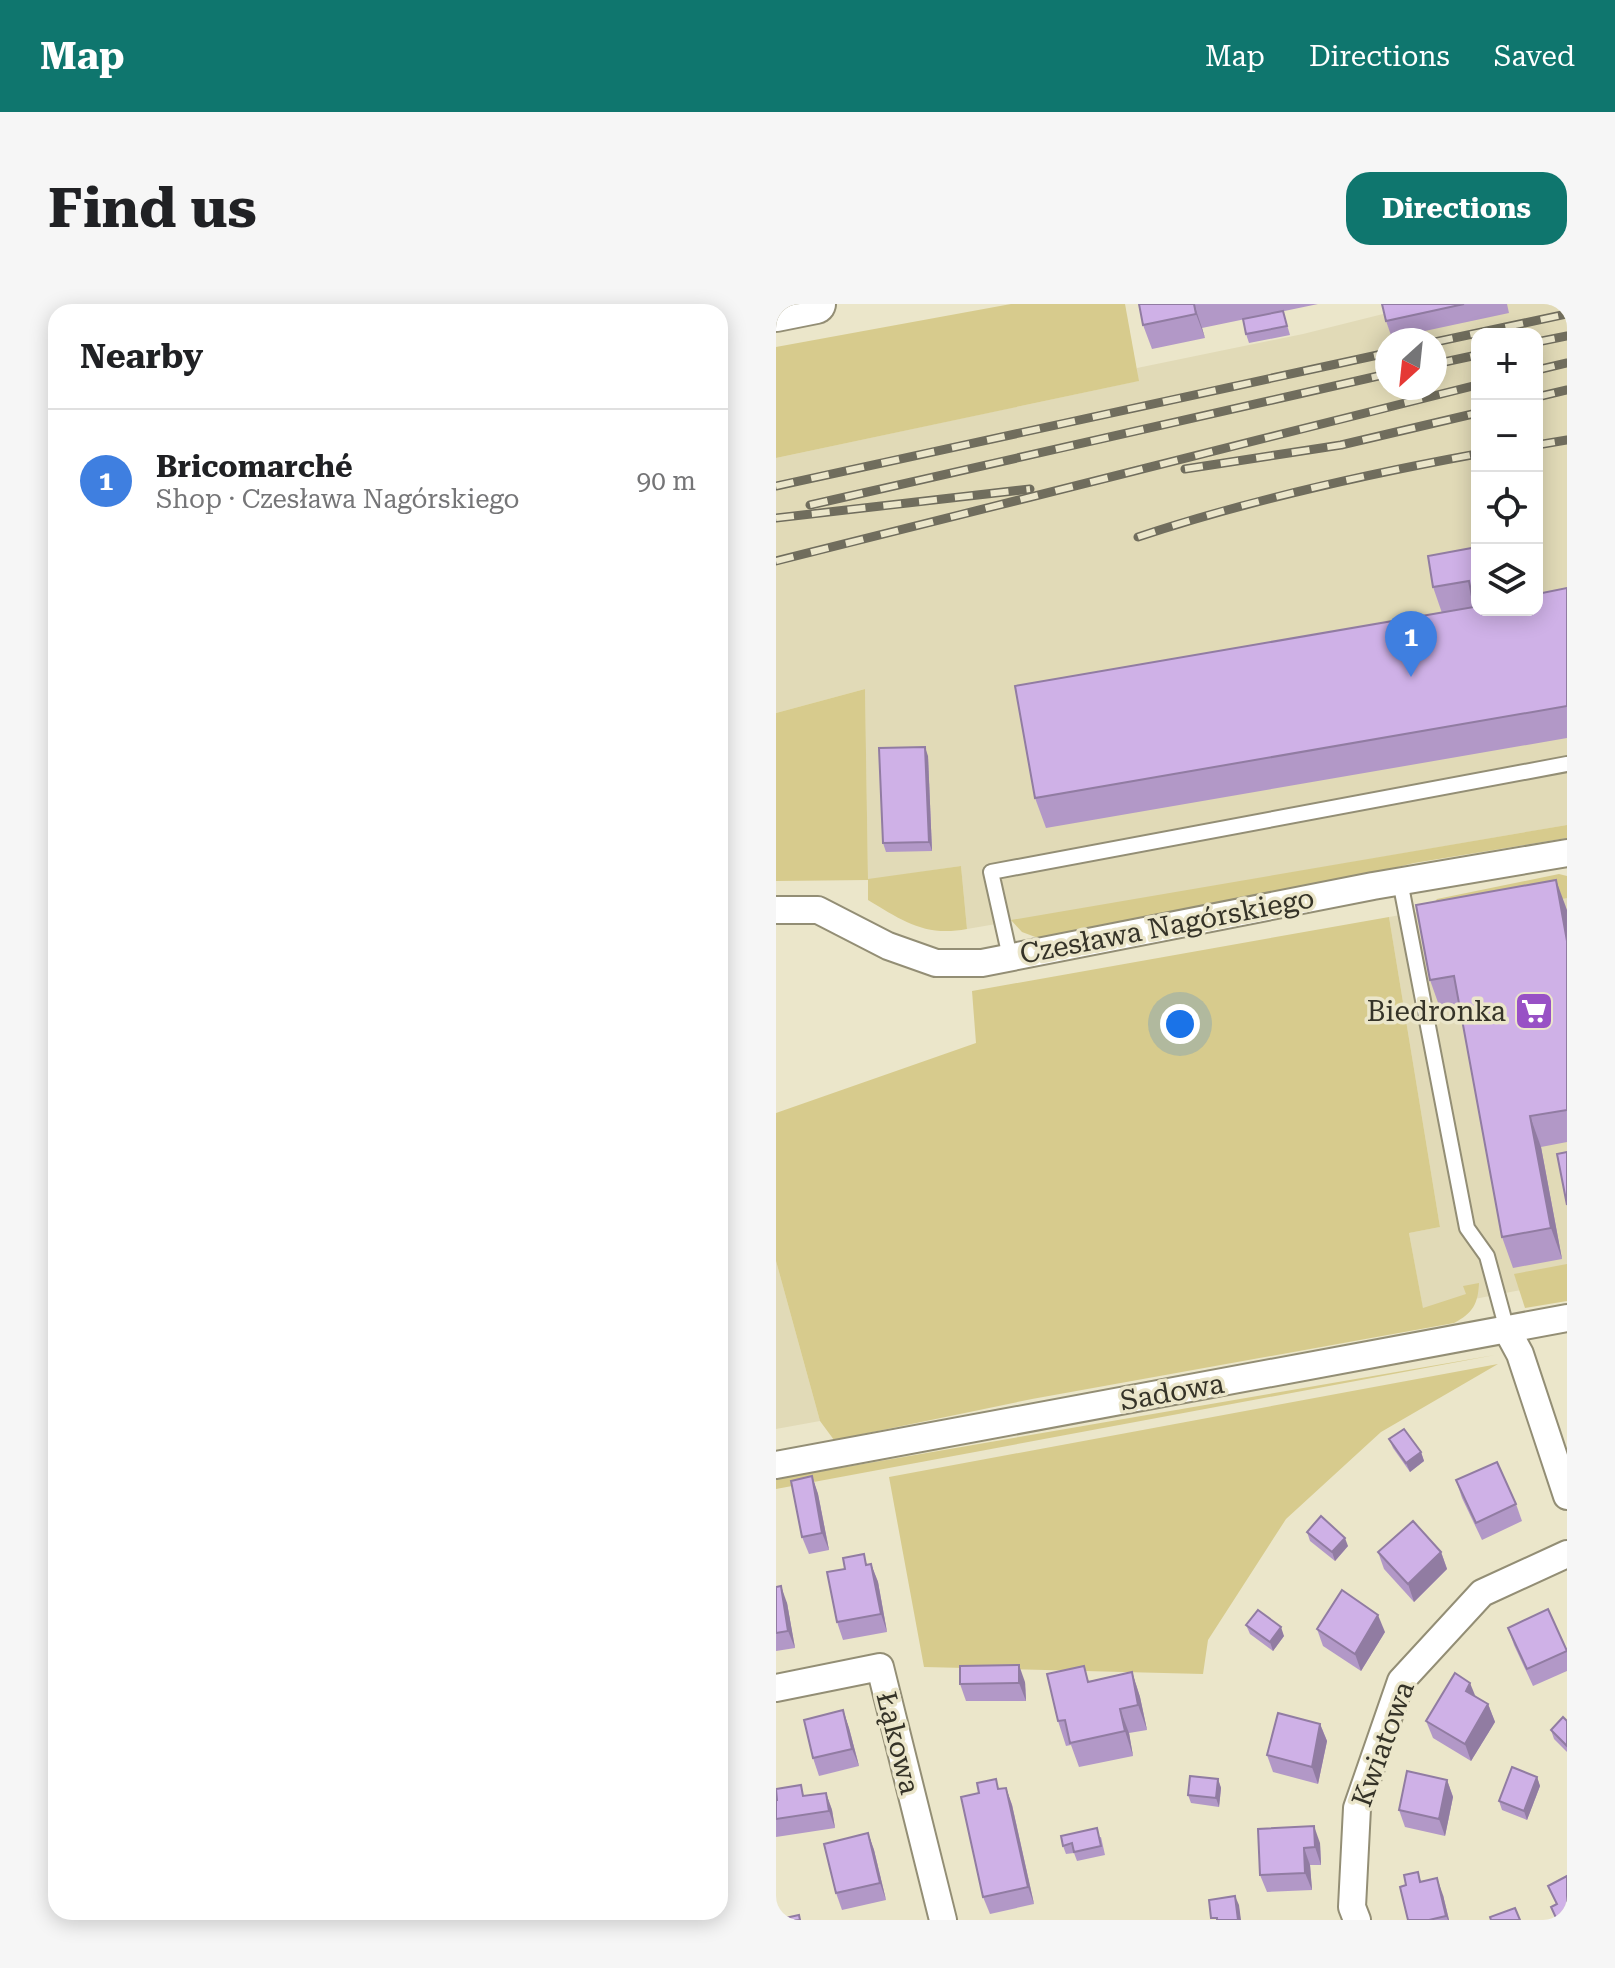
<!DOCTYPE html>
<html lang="en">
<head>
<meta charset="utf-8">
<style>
  :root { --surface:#fff; --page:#f6f6f6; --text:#202124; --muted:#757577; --line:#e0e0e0; --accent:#0f766e }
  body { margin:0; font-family:"Roboto Serif",serif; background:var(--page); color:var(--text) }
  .controls { position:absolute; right:24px; top:24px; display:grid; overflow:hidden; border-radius:16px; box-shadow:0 4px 20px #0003 }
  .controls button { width:72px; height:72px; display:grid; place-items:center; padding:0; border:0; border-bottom:2px solid var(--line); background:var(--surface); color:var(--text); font:40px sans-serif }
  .compass { position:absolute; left:599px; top:24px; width:72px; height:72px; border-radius:50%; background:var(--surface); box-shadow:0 4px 20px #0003; rotate:207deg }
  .you { position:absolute; left:404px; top:720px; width:28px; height:28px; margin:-20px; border:6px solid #fff; border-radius:50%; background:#1a73e8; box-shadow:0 0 0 12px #1a73e833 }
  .badge { display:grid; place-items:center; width:52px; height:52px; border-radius:50%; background:var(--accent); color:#fff; font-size:26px; font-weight:700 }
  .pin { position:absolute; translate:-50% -66px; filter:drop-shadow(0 2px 4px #0008) }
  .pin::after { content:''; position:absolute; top:42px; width:28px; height:24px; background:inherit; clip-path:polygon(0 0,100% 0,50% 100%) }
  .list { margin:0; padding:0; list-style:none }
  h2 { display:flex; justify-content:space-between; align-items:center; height:104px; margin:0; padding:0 32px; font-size:34px }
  h2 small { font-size:26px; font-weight:400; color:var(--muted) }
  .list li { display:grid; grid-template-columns:52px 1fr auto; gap:24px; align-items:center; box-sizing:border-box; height:144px; padding:0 32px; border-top:2px solid var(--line) }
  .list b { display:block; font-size:30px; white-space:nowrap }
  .list p { margin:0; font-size:26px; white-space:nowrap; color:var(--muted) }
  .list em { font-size:26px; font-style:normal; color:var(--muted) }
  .icon { flex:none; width:44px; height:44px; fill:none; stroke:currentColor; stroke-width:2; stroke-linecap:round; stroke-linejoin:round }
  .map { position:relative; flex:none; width:791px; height:1616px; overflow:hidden; border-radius:24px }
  header { display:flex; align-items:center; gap:48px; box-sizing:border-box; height:112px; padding:0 40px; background:var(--accent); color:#fff }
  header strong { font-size:38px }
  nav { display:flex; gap:44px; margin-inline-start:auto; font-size:28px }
  .intro { display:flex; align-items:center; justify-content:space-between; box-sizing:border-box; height:192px; padding:0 48px }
  h1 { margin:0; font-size:56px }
  .button { padding:20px 36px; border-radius:24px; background:var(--accent); color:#fff; font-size:28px; font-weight:700 }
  main { display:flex; gap:48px; padding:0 48px }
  aside { flex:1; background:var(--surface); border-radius:24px; box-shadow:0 4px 20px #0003 }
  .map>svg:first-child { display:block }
</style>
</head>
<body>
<header>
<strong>Map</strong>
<nav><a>Map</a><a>Directions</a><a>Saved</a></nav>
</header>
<div class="intro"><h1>Find us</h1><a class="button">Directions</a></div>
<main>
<aside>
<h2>Nearby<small></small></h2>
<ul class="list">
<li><span class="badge" style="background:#3f7fe0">1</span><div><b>Bricomarché</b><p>Shop · Czesława Nagórskiego</p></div><em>90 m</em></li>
</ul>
</aside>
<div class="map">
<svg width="791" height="1616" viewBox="0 0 791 1616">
  <rect width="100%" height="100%" fill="#ebe6ca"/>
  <g fill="#e1dab7" fill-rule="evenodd">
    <path d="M647 0H791V521L191 625 185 562 92 576 89 385 0 409V154L362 77 361 64 527 30ZM701 30H761V306H701ZM611 36H659V84H611Z"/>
    <path d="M791 582V977L647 1005 633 929 664 923 613 613Z"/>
    <path d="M0 957 44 1117 0 1125Z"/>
  </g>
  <g fill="#d7cb8d">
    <path d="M235 0H349L363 77 0 154V43Z"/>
    <path d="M89 385 92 575 185 562 191 625C149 633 127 617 92 596V576L0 577V409Z"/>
    <path d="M791 521V534L638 559 546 582 262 634 246 628 235 616Z"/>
    <path d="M783 570 791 572V594L650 622 653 605 661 595Z"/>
    <path d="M613 613 664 923 633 929 647 1004 690 990 687 982 703 979C702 1000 697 1009 678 1019L256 1095 58 1136 44 1117 0 957V809L200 739 196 687Z"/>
    <path d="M791 960V997L749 1004 738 970Z"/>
    <path d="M719 1051 0 1185V1175Z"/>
    <path d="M722 1060 605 1128 510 1215 432 1336 427 1370 148 1363 113 1173Z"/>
  </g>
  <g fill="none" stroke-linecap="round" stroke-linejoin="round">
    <g stroke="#938e75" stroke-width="18">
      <g id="lane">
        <path d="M624 577 691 924 711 952 731 1026"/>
        <path d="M234 653 215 568 791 460"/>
      </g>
    </g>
    <g stroke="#938e75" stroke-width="30">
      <g id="street">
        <path d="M0 606H42L112 642 160 659H206L597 582 791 549"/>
        <path d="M731 1026 744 1050 791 1192"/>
        <path d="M0 1161 791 1014"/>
        <path d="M0 1384 104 1363 167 1616"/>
        <path d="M581 1616 576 1603 581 1504 625 1377 706 1289 791 1250"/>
      </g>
    </g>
    <g stroke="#938e75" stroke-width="42">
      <path id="secondary" d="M0 8 40 0"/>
    </g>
    <use href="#lane" stroke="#fff" stroke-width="14"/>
    <use href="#street" stroke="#fff" stroke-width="26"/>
    <use href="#secondary" stroke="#fff" stroke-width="38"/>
    <g stroke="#706d5d" stroke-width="9">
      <g id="rail">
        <path d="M659 38 791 10"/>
        <path d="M761 38 791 32"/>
        <path d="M659 60 701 51"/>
        <path d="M761 66 791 59"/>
        <path d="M761 93 791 86"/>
        <path d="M761 141 791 136"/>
        <path d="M409 165 565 141 701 109"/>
        <path d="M0 182 611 49"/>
        <path d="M34 201 611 70"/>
        <path d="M0 214 254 185"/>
        <path d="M362 233C473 196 586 171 701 150"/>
        <path d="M0 257 701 81"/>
      </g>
    </g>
    <use href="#rail" stroke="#ebe6ca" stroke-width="6" stroke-dasharray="18" stroke-linecap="butt"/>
  </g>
  <g fill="#b298c7">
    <path d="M363 0H542L426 24 429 34 376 45 367 21Z"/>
    <path d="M606 0H731L733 9 616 34 610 17Z"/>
    <path d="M507 7 514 31 473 39 470 30Z"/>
    <path d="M701 243V306L791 284V434L270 524 259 494 666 309 657 283Z"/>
    <path d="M152 452 156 547 110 548 107 539Z"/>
    <path d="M791 606V838L765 843 786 955 737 964 726 933 684 704 665 707 654 676Z"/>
    <path d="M613 1135 645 1148 648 1157 634 1168 617 1144Z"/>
    <path d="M36 1172 42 1190 53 1246 33 1250 26 1233Z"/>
    <path d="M680 1176 740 1200 746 1217 706 1236 686 1194Z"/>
    <path d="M531 1228 572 1242 559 1257 534 1237Z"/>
    <path d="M602 1248H665L671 1265 638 1298 608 1265Z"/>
    <path d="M95 1260 102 1278 111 1328 67 1336 61 1318 92 1261Z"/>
    <path d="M0 1283 11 1299 19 1344 0 1347Z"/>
    <path d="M470 1321 508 1332 497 1347 474 1330Z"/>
    <path d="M732 1324 791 1347V1367L757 1382 738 1341Z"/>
    <path d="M541 1325 609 1328 585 1367 547 1342Z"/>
    <path d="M356 1368 364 1393 371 1426 353 1429 357 1452 303 1463 295 1441 290 1442 282 1417 314 1377Z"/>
    <path d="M249 1378 250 1397H190L184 1380Z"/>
    <path d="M699 1392 712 1400 719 1418 695 1457 657 1434 650 1417Z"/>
    <path d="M67 1406 73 1424 83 1462 43 1472 37 1454Z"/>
    <path d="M791 1417V1448L778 1435 775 1426Z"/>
    <path d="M544 1420 551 1437 542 1480 497 1468 491 1451Z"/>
    <path d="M761 1473 764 1482 751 1516 726 1506 723 1497Z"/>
    <path d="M442 1475 445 1484 443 1503 415 1499 412 1491Z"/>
    <path d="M671 1476 677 1493 669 1532 629 1523 623 1506Z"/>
    <path d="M230 1484 236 1501 258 1600 214 1610 207 1593 223 1485Z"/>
    <path d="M50 1489 56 1506 59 1524 0 1533V1496Z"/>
    <path d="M482 1525 544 1539 545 1561H534L536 1586 491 1588 484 1571Z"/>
    <path d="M92 1529 98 1546 110 1596 66 1606 60 1589Z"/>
    <path d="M325 1533 329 1551 301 1557 298 1549 290 1550 287 1542Z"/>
    <path d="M642 1568 645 1578 667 1591 673 1616H632L630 1581Z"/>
  </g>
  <g fill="#917ca2">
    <path d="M418 0 426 24 429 34 420 10Z"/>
    <path d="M149 443 152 452 156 547 153 538Z"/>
    <path d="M780 576 791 606V637Z"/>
    <path d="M754 812 765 843 786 955 775 924Z"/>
    <path d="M645 1148 648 1157 634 1168 630 1159Z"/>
    <path d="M36 1172 42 1190 53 1246 46 1229Z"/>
    <path d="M569 1234 572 1242 559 1257 556 1248Z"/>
    <path d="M665 1248 671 1265 638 1298 632 1280Z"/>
    <path d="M95 1260 102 1278 111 1328 105 1310Z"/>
    <path d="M5 1282 11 1299 19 1344 12 1327Z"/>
    <path d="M602 1311 609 1328 585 1367 579 1350Z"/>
    <path d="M505 1323 508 1332 497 1347 494 1338Z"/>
    <path d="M243 1361 249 1378 250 1397 243 1379Z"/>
    <path d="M356 1368 364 1393 371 1426 362 1401Z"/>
    <path d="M694 1379 701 1396 690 1387Z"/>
    <path d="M712 1400 719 1418 695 1457 689 1440Z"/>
    <path d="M344 1405 353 1429 357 1452 349 1427Z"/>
    <path d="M67 1406 73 1424 83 1462 76 1445Z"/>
    <path d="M544 1420 551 1437 542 1480 536 1463Z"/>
    <path d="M761 1473 764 1482 751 1516 748 1507Z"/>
    <path d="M442 1475 445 1484 443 1503 440 1494Z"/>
    <path d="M671 1476 677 1493 669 1532 663 1515Z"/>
    <path d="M230 1484 236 1501 258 1600 252 1583Z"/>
    <path d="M50 1489 56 1506 59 1524 53 1507Z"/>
    <path d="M538 1522 544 1539 545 1561 539 1543Z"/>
    <path d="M92 1529 98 1546 110 1596 104 1579Z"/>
    <path d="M528 1544 534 1561 536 1586 529 1569Z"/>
    <path d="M661 1574 667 1591 673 1616H672L670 1612Z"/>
    <path d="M459 1592 463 1601 465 1616H462Z"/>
  </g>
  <g fill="#cfb1e7" stroke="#917ca2" stroke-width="2">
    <path d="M363 0H418L420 10 367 21Z"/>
    <path d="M606 0H688L610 17Z"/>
    <path d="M507 7 511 22 470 30 467 15Z"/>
    <path d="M701 243V306H761V290L791 284V402L259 494 239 382 698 303 693 277 657 283 652 252Z"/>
    <path d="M149 443 153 538 107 539 103 444Z"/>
    <path d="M780 576 791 637V806L754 812 775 924 726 933 678 672 654 676 640 601Z"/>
    <path d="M791 848V901L781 850Z"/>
    <path d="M628 1125 645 1148 630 1159 613 1135Z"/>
    <path d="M721 1158 740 1200 700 1219 680 1176Z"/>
    <path d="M36 1172 46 1229 26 1233 15 1177Z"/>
    <path d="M545 1212 569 1234 556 1248 531 1228Z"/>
    <path d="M637 1217 665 1248 632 1280 602 1248Z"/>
    <path d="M88 1250 90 1261 95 1260 105 1310 61 1318 51 1268 69 1265 67 1254Z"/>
    <path d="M5 1282 12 1327 0 1329V1283Z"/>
    <path d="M566 1286 602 1311 579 1350 541 1325Z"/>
    <path d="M772 1305 791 1347 751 1365 732 1324Z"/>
    <path d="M482 1306 505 1323 494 1338 470 1321Z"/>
    <path d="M243 1361V1379L184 1380V1362Z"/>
    <path d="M308 1362 312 1378 356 1368 362 1401 344 1405 349 1427 294 1439 289 1416 282 1417 271 1370Z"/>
    <path d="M679 1369 694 1379 690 1387 712 1400 689 1440 650 1417Z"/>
    <path d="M67 1406 76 1445 37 1454 28 1416Z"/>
    <path d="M502 1409 544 1420 536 1463 491 1451Z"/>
    <path d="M787 1413 791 1417V1442L775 1426Z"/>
    <path d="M736 1463 761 1473 748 1507 723 1497Z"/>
    <path d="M631 1467 671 1476 663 1515 623 1506Z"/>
    <path d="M414 1472 442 1475 440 1494 412 1491Z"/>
    <path d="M220 1475 222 1485 230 1484 252 1583 207 1593 185 1493 203 1489 201 1479Z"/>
    <path d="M25 1481 27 1492 50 1489 53 1507 0 1515V1496H1L0 1485Z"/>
    <path d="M538 1522 539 1543 528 1544 529 1569 484 1571 482 1525Z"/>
    <path d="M321 1524 325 1542 298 1548 296 1539 287 1542 285 1532Z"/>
    <path d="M92 1529 104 1579 60 1589 48 1540Z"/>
    <path d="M642 1568 644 1578 661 1574 670 1612 653 1616H632L624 1583 630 1581 628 1571Z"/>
    <path d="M791 1572V1616H781L775 1603 781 1600 772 1582Z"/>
    <path d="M459 1592 462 1616H441V1614H435L433 1596Z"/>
    <path d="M739 1604 744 1616H715L714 1613Z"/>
    <path d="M23 1611 24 1616H0Z"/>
  </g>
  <defs>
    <g id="supermarket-square" transform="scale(2)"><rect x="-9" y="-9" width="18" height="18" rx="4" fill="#9851c5" stroke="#ebe6ca"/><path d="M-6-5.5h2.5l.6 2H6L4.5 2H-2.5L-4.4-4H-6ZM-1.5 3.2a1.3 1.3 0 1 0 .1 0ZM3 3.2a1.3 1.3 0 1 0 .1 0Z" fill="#fff"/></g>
  </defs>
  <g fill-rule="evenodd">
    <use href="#supermarket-square" x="758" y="707"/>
  </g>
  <g text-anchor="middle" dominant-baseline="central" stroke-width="7" stroke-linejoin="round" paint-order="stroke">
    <g font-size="28" fill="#353328" stroke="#ebe6ca">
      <text transform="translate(391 622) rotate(-11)">Czesława Nagórskiego</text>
      <text transform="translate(396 1088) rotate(-10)">Sadowa</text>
      <text transform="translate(122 1439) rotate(76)">Łąkowa</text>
      <text transform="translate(607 1440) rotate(-70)">Kwiatowa</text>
    </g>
    <g font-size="28" fill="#353328" stroke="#ebe6ca" text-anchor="end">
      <text x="730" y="707">Biedronka</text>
    </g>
  </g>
</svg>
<div class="controls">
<button>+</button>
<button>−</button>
<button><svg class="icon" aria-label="locate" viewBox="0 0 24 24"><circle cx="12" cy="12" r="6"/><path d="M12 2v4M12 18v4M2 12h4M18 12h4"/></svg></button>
<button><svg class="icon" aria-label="layers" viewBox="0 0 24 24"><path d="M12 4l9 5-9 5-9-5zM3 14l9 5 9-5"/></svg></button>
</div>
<svg class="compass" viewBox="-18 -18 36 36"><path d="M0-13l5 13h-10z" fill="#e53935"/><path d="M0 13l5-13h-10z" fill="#757577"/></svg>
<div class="you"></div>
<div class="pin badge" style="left:635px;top:373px;background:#3f7fe0">1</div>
</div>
</main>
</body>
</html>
